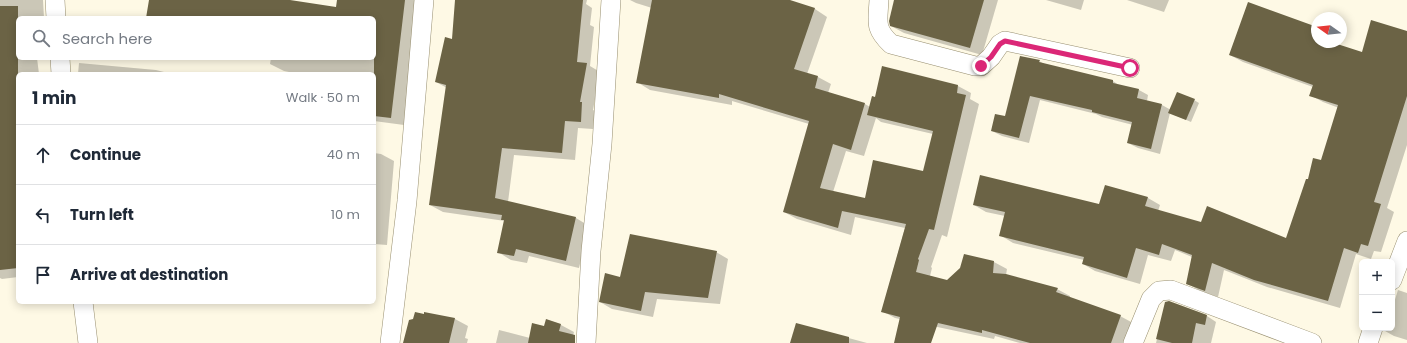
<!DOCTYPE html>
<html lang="en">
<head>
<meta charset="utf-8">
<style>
  :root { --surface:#fff; --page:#f6f6f7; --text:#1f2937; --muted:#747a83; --line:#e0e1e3 }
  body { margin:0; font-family:Poppins,sans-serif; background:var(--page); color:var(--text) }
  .controls { position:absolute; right:12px; bottom:12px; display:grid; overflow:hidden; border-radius:6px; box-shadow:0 2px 10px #0003 }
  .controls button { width:36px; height:36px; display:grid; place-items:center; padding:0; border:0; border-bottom:1px solid var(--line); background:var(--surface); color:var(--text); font:20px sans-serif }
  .compass { position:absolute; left:1311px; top:12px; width:36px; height:36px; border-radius:50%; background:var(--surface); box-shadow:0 2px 10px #0003; rotate:285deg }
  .stop { position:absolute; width:12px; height:12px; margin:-9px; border:3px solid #db2777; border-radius:50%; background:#fff }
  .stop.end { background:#db2777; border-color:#fff; box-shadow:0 1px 4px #0008 }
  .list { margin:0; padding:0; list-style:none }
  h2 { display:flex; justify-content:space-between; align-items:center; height:52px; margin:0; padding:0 16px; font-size:17px }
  h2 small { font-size:13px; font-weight:400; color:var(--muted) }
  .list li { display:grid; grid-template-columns:26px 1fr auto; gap:12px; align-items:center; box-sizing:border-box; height:60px; padding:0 16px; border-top:1px solid var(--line) }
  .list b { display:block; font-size:15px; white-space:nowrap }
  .list em { font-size:13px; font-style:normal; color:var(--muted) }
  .icon { flex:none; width:22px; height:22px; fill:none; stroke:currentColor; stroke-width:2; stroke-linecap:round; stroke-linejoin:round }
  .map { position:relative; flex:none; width:1407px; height:343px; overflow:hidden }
  .search { position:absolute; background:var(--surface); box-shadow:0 2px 10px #0003; left:16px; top:16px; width:360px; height:44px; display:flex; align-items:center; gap:10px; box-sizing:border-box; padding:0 14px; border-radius:6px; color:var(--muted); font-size:15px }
  .panel { position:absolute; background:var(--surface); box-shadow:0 2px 10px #0003; left:16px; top:72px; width:360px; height:232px; border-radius:6px }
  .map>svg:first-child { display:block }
</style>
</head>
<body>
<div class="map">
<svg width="1407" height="343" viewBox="0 0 1407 343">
  <rect width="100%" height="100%" fill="#fef9e5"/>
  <g fill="#0003" fill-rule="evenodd">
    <path d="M0 0H43L44 18H18V58H37L39 74H18V277L2 279 0 278Z"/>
    <path d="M150 0H284L337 8 338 0H419L404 125 374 121V74H299L284 71 270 64 271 58H374V18H147Z"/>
    <path d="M456 0H587L586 4 592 8 590 25 594 27 590 66 600 72 593 110 595 111 593 129 578 128 575 160 514 155 508 202 576 218 589 226 579 268 529 256 527 263 511 260 498 252 505 221 443 212 430 205 447 88 436 82 453 40Z"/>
    <path d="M630 0H786L815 9 827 17 807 74 818 77 831 84 828 93 865 104 870 107 876 98 958 86 971 93 970 99 979 104 947 237 942 235 931 267 932 268 930 276 947 281 994 262 1007 269 1006 275 1057 289 1070 296V298L1120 316 1133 323 1126 343H1020L995 336 994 339 895 318 882 311 905 228 855 217 851 235 797 219 784 212 809 124 732 101V105L650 90 637 82 652 8 636 3ZM876 118 881 122 933 134 924 172 866 199 833 192 846 151 864 156Z"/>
    <path d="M896 0H998L982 55 904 33 891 26Z"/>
    <path d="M1046 0H1084L1081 10Z"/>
    <path d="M1127 0H1169L1164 12Z"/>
    <path d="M1317 28V42H1339L1338 45 1363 54 1407 32V145L1387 208 1394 212 1381 252 1374 251 1371 259 1356 254 1340 308 1267 287 1224 270 1218 297 1200 291 1187 283 1192 257 1175 250 1171 261 1148 255 1140 284 1095 271 1083 264 1084 260 1013 243 1000 235 1005 216 986 212 974 205H1100L1148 198 1160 205 1158 211 1201 223 1287 239 1308 181 1322 162 1339 108 1323 102 1310 95 1313 87 1243 62 1230 55Z"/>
    <path d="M1039 61 1046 65 1113 81 1120 86 1139 90 1148 95 1147 101 1162 105 1171 110 1194 100 1199 103 1191 122 1170 113 1160 154 1138 148 1128 143 1133 125 1102 117 1096 114 1040 100 1029 143 1002 136 992 131 1005 117Z"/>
    <path d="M79 63 156 70 172 74H78Z"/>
    <path d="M374 153 381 154 394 161 387 245 374 244Z"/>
    <path d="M716 252 728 259 720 304 657 299 653 317 612 309 600 302 620 278Z"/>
    <path d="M1398 290 1407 293V340L1394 336 1385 331 1386 328H1392V309Z"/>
    <path d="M1166 302H1169L1207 316 1216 322 1211 343H1156Z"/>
    <path d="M425 313 455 319 468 326 465 338 468 339 467 343H404L425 315Z"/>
    <path d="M797 324 867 343H791Z"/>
    <path d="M561 325 574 332 571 343H496L499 330 530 338 544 328Z"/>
  </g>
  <g fill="#6b6345">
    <path d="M149 0H290L336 7 337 0H405L391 118 374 116V18H146Z"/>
    <path d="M455 0H583L577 62 587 63 580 102H582L581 122 565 121 562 153 502 148 495 198 576 217 566 261 516 249 514 256 497 253 504 220H501L502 215 429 205 446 85 435 82 445 37 452 39Z"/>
    <path d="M652 0H790L815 8 794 69 818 76 815 88 865 103 851 150 833 144 820 188 865 198 873 160 923 171 933 131 867 115 872 96 875 97 882 66 958 85 957 93 966 95 934 230 929 229 918 259 919 260 916 272 947 280 960 268 964 254 994 261 993 273 1006 274 1058 288 1056 292 1121 315 1111 343H1030L982 330V333L938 323 931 343H894L900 317 881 312 906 224 842 211 838 228 783 212 809 121 719 94V98L636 83Z"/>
    <path d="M894 0H984L970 48 890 26 889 21Z"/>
    <path d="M1248 2 1317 27V42H1331L1362 52 1371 20 1407 31V96L1374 202 1381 204 1368 246 1361 244 1358 253 1344 248 1328 301 1254 280 1212 263 1205 291 1186 284 1192 255 1162 244 1159 255 1136 248 1127 278 1082 264 1084 257 999 236 1005 212 973 205 980 175 1099 204 1105 185 1148 197 1145 206 1201 222 1207 206 1286 238 1306 179H1308L1313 158 1321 160 1338 105 1309 96 1313 85 1229 55Z"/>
    <path d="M0 6H18V268L0 270Z"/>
    <path d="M1020 56 1040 60 1039 62 1113 80V83L1139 89 1137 98 1162 104 1151 149 1127 143 1132 122 1092 112V110L1030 96 1019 138 991 131 995 114 1005 116Z"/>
    <path d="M1177 92 1195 99 1186 120 1168 113Z"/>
    <path d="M630 234 717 251 708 298 645 292 641 311 599 302 605 273 620 277Z"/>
    <path d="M1169 301 1207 315 1205 325 1196 323 1192 343H1172L1156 339 1165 302Z"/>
    <path d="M415 312 424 314V312L455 318 449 343H403L409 320 413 319Z"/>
    <path d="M546 319 561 324 559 331 575 335V343H528L532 323 544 326Z"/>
    <path d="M796 323 849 337V343H790Z"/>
  </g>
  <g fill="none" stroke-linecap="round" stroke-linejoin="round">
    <g stroke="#978e6f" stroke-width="20">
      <g id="street">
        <path d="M55 0 56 18"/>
        <path d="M879 0C878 22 874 28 891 44L975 66H981L991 57 1000 44 1005 41 1130 68"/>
        <path d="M60 58 61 74"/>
        <path d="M1392 280 1407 241"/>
        <path d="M83 302 88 343"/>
        <path d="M390 343 407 201 424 0"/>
        <path d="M586 343 591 251 602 144 611 0"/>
        <path d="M1133 343 1151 299 1159 291 1171 290 1312 343"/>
        <path d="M1368 343 1373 328"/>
      </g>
    </g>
    <use href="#street" stroke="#fff" stroke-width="19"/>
  </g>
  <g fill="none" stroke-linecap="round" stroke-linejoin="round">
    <path stroke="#db2777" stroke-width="5" d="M981 66 991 57 1000 44 1005 41 1130 68"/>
  </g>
</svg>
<div class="controls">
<button>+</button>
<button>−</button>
</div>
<svg class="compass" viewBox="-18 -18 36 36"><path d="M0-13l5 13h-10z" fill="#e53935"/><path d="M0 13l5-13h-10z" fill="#747a83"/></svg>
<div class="stop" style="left:1130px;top:68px"></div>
<div class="stop end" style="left:981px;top:66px"></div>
<div class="search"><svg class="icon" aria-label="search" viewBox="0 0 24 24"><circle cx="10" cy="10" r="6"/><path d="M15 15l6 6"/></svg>Search here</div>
<section class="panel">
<h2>1 min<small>Walk · 50 m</small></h2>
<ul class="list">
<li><svg class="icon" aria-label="ahead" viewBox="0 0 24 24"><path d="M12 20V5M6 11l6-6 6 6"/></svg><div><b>Continue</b></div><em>40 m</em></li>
<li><svg class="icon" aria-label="left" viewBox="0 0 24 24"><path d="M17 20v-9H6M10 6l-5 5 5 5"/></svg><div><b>Turn left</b></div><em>10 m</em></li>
<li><svg class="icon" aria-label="arrive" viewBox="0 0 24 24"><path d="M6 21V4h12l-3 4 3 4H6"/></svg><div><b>Arrive at destination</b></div></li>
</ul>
</section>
</div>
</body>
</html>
